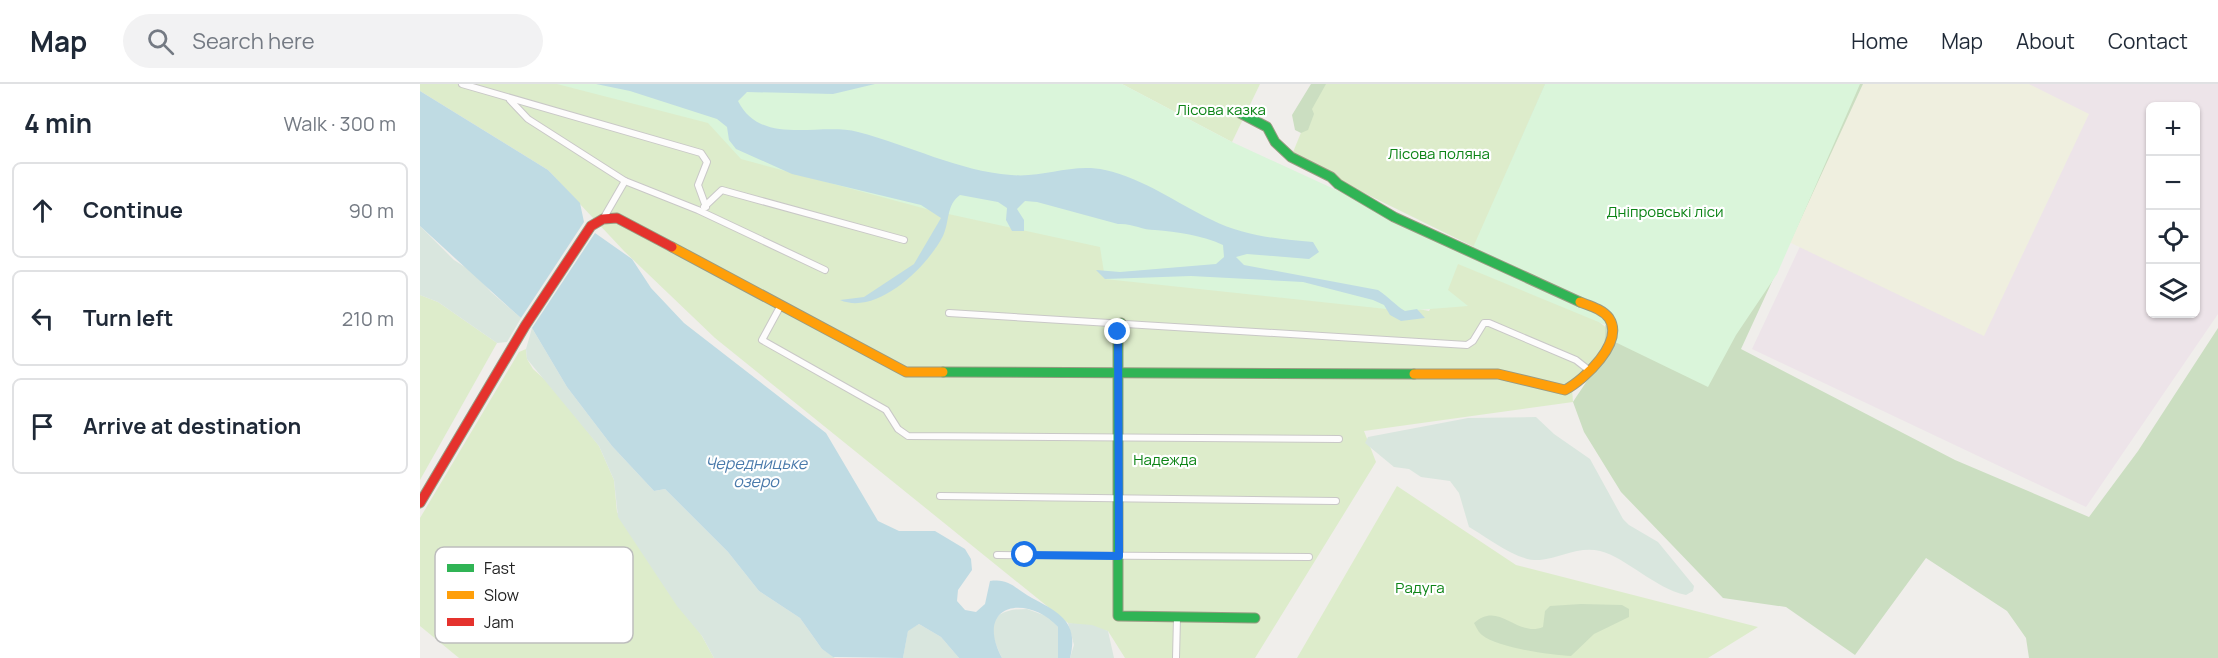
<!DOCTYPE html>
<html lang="en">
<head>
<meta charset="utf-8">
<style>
  :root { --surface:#fff; --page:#f2f2f3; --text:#1f2937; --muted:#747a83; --line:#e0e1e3 }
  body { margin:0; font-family:Manrope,sans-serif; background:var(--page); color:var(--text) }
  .controls { position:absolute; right:18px; top:18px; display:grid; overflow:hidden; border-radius:9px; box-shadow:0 2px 4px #0004 }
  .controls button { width:54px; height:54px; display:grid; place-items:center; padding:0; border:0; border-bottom:2px solid var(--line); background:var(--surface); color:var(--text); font:30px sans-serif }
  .stop { position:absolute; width:18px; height:18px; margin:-14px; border:4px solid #1a73e8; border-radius:50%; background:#fff }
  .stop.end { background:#1a73e8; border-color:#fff; box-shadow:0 2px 6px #0008 }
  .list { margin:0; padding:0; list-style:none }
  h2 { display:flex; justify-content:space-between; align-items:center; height:78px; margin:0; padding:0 24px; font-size:26px }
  h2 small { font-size:20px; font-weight:400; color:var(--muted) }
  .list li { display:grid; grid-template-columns:39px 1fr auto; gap:18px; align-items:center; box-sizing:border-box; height:96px; margin:0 12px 12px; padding:0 12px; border:2px solid var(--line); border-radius:9px }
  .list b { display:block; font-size:22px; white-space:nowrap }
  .list em { font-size:20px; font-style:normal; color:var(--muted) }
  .icon { flex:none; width:33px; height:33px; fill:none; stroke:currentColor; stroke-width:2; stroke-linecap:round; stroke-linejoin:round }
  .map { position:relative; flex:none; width:1798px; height:574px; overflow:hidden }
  header { display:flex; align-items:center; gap:36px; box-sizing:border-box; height:84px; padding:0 30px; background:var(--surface); border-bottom:2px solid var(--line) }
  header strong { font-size:28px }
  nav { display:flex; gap:33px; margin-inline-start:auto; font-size:21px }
  .search { width:420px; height:54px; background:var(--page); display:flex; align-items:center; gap:15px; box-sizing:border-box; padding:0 21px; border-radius:33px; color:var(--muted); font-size:22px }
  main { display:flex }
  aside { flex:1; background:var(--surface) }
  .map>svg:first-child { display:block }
</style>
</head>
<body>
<header>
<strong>Map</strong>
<div class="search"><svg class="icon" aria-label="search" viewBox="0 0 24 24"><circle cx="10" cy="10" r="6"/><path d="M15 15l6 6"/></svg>Search here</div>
<nav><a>Home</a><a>Map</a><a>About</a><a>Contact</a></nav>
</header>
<main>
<aside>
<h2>4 min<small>Walk · 300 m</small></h2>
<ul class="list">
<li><svg class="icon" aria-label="ahead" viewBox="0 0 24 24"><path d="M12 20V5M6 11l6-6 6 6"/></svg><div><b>Continue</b></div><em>90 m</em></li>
<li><svg class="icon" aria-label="left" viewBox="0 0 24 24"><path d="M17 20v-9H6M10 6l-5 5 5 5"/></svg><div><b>Turn left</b></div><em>210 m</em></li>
<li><svg class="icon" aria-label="arrive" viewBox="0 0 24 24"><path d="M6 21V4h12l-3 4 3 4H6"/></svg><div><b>Arrive at destination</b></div></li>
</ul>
</aside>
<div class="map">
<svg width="1798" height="574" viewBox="0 0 1798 574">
  <rect width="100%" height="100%" fill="#f0eeeb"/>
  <path fill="#ede4e9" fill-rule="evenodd" d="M1456 0H1798V230L1666 423 1332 265ZM1730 22H1776V230H1730Z"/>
  <path fill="#efefdf" d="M1443 0H1609L1669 30 1564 252 1369 158Z"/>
  <g fill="#ddeccb">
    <path d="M0 0H181L832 194 1009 227 1043 164 1178 237 1193 249 1179 278 1152 304 1153 318 944 347 956 378 835 574H705L688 547 648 539 295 254 204 167 128 86 0 7Z"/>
    <path d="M702 0H840L812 58Z"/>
    <path d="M901 0H1125L1054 163 871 73Z"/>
    <path d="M0 211 18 218 77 259 0 396Z"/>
    <path d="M106 265 107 275 113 285 132 302 179 362 194 396 197 428 282 552 294 574H39L0 542V434L99 268Z"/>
    <path d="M977 402 1096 481 1338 543 1288 574H877Z"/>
  </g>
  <g fill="#cbdec1">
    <path d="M891 0H906L892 25 894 30 888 46 881 49 875 46 872 31Z"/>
    <path d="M1125 0H1443L1321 265 1535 376 1669 433 1718 367 1798 244V574H1609L1606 554 1587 527 1506 474 1435 571 1366 523 1303 514 1201 408 1164 348 1153 318C1173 287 1188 273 1185 235L1054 163Z"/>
    <path d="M1161 520 1202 521 1209 525V533L1174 550 1151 572C1131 571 1078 564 1062 551 1059 549 1056 543 1054 539 1079 516 1097 554 1123 543L1125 527 1130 522Z"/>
  </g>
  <g fill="#d9e6de">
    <path d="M0 142 34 176 54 189 71 208 101 234 87 258 77 259 18 218 0 211Z"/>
    <path d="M112 244 147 303 192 362 234 407 245 405 308 468 339 507 380 534 402 565 415 574H294L282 552 257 522 198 433 194 396 179 362 107 275 106 265Z"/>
    <path d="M1116 333 1134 350 1170 375 1203 435 1209 441 1238 458 1274 502 1273 507 1266 511C1234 504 1207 474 1180 467 1159 462 1140 474 1120 476 1097 478 1069 454 1049 443L1039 409 1030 397 1001 393 989 385 974 383 945 359 948 353 1048 334Z"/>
    <path d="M607 525 629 533 638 543V574H582C566 542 569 525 607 525Z"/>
    <path d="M648 539 672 541 688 547 694 574H650L654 561Z"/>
    <path d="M499 540 521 553 539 574H483L488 546Z"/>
  </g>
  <path fill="#daf5da" d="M137 0H702L812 58 1051 168 1125 0H1440L1357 190 1316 251 1288 303 1193 257 1198 246 1038 180 1028 206 1048 222 985 227 685 195 680 163 510 126 321 75 288 39Z"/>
  <g fill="#bfdbe3">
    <path d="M176 0H455L413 10 327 8 318 17C341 63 399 38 438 48 489 61 538 87 591 91 624 94 652 79 685 86 725 95 756 119 792 136 824 152 858 155 893 158L899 168 889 175 827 170 816 173 824 181 958 206C969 213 975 221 985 227L997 225 1005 234 981 237 970 231 964 221 953 216 883 198 771 192 685 195 676 186 700 188 796 180 804 173 803 161C782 151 757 148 735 146 722 146 712 139 698 140L617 118 605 117 597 125 604 136V147H592L586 136 587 124 578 118 540 111C526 121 530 137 523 152 507 183 457 232 420 216L444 213 494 180 521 134 501 121 372 90 316 65 309 56 307 43 297 35 210 7Z"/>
    <path d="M0 7 128 86 160 119 164 138 101 234C66 203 34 173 0 142Z"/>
    <path d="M175 149 212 175 231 204 264 239 406 349 458 437 479 447H515L545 465 551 475 552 486 538 506 537 517 545 526 556 528 565 520 570 497C590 494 595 505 612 514 640 529 659 538 650 574H638V543C608 510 553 519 582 574H539L521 553 499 540 488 547 483 574 413 573 402 565 380 534 339 507 308 468 245 405 234 407 192 362 147 303 112 244Z"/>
  </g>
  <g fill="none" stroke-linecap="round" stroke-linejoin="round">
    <g stroke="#c9c8c7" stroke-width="8">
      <g id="street">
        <path d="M42 0 281 69 287 78 278 101 286 123"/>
        <path d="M90 16 108 35 205 97 278 126 405 186"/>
        <path d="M284 123 302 106 484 156"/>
        <path d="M183 135 205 97"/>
        <path d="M361 221 342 256 466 326 478 345 488 352 919 355"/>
        <path d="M529 229 1047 261 1053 257 1064 239H1069L1156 276 1170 287"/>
        <path d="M520 412 916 417"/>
        <path d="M577 471 889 473"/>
        <path d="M756 574 757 534"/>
      </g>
    </g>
    <g stroke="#999a82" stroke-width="11">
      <g id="fast">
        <path d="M820 29 847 43 855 58 871 73 911 93 918 100 974 133 1160 218"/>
        <path d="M701 239 698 248V532L835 534"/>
        <path d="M523 288 994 290"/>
      </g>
    </g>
    <g stroke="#999a82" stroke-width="11">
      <g id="slow">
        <path d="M252 163 486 288H523"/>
        <path d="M994 290H1078L1145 306C1164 296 1205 258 1189 234 1182 225 1170 222 1160 218"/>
      </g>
    </g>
    <g stroke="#999a82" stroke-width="11">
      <path id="jam" d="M0 419 105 242 171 142 183 135 197 134 252 163"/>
    </g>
    <use href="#street" stroke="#fdfcfc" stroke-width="6"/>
    <use href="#fast" stroke="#30b455" stroke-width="9"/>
    <use href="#slow" stroke="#ff9f0a" stroke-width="9"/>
    <use href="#jam" stroke="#e5322d" stroke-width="9"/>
  </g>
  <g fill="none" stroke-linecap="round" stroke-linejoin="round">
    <path stroke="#1a73e8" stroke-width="8" d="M605 471 699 472 698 248"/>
  </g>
  <g text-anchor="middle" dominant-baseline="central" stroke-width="4.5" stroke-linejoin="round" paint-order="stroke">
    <g font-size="15" fill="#0c8416" stroke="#fff">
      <text x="801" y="25">Лісова казка</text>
      <text x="1019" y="69">Лісова поляна</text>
      <text x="1245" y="127">Дніпровські ліси</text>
      <text x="745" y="375">Надежда</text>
      <text x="1000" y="503">Радуга</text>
    </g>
    <g font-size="16" font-style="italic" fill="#4a7aab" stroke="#fff">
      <text x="336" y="379">Чередницьке<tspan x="336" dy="18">озеро</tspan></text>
    </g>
  </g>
  <rect x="15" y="463" width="198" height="96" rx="9" fill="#fff" stroke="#bdbdbd" stroke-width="1.5"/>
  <rect x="27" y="480" width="27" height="8" fill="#30b455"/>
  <rect x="27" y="507" width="27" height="8" fill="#ff9f0a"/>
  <rect x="27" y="534" width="27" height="8" fill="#e5322d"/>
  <g font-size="16" fill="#222">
    <text x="64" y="490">Fast</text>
    <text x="64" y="517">Slow</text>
    <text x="64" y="544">Jam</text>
  </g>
</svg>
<div class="controls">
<button>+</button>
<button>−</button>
<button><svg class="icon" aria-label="locate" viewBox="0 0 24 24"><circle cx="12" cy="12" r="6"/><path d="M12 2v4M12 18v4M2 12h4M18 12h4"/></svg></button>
<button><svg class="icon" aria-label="layers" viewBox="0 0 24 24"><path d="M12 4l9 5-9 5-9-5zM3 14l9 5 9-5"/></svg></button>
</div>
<div class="stop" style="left:605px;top:471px"></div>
<div class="stop end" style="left:698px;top:248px"></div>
</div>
</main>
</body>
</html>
